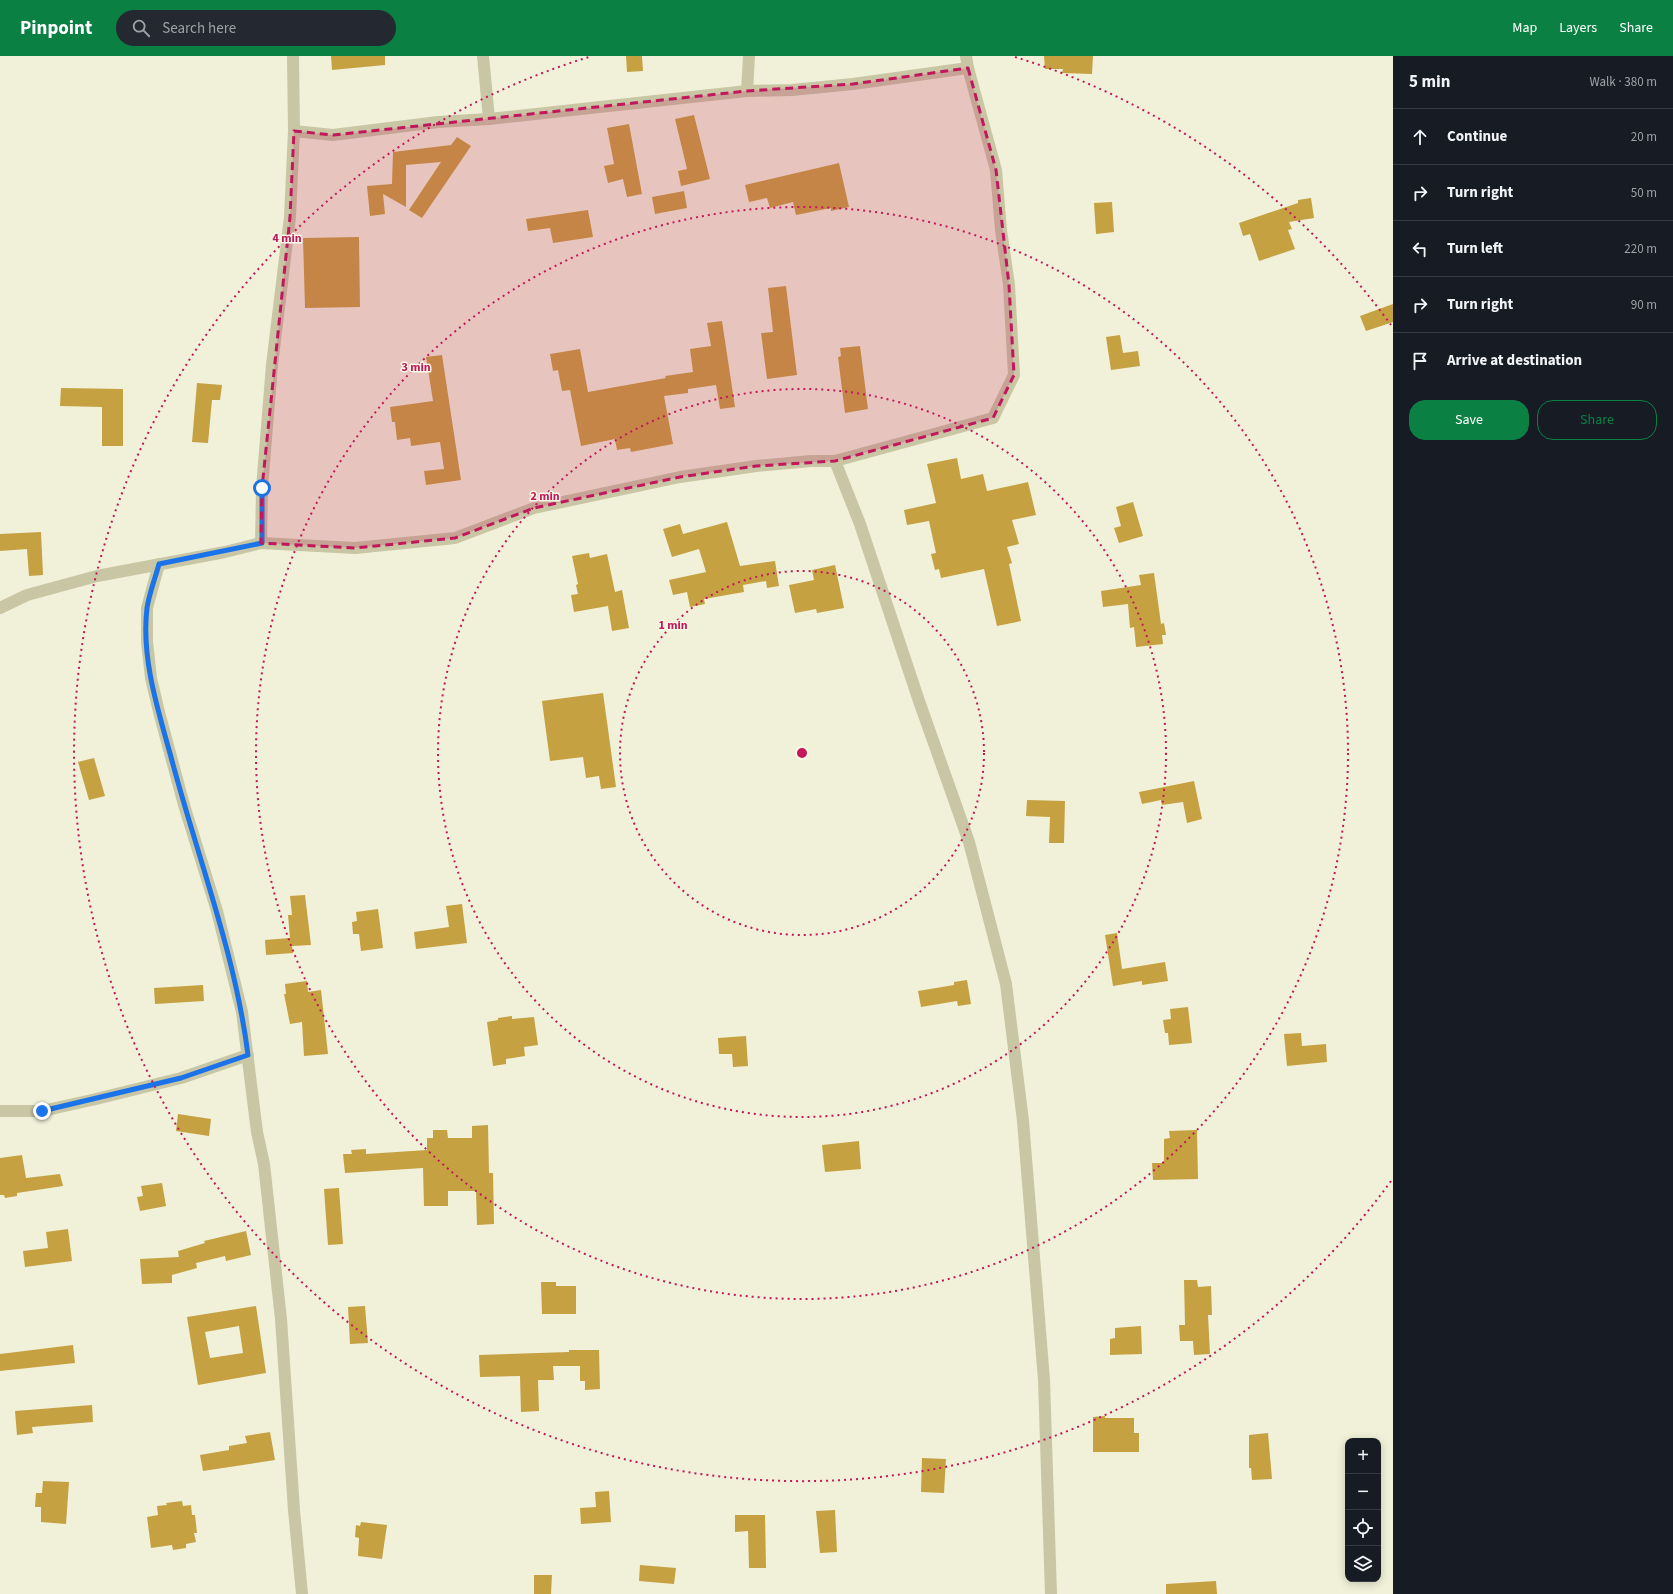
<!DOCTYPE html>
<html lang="en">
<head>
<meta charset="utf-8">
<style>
  :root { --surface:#171b24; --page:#242831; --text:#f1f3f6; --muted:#9ea1a6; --line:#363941; --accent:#0b8043 }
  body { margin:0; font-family:"Source Sans 3",sans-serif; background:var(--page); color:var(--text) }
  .controls { position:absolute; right:12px; bottom:12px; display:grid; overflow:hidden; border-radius:8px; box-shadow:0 2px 10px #0003 }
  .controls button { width:36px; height:36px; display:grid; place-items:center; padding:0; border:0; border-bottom:1px solid var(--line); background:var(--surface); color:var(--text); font:20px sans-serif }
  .stop { position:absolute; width:12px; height:12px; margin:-9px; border:3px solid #1a73e8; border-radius:50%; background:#fff }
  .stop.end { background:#1a73e8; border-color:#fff; box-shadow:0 1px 4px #0008 }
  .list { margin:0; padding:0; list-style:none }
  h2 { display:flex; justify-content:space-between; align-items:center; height:52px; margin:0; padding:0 16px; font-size:17px }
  h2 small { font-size:13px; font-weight:400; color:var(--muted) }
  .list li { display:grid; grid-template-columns:26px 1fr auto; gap:12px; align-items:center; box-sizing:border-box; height:56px; padding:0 16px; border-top:1px solid var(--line) }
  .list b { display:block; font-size:15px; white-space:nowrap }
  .list em { font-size:13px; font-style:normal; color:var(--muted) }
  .actions { display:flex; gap:8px; padding:12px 16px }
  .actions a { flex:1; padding:9px 0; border:1px solid var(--accent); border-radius:16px; text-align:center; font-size:14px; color:var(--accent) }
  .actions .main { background:var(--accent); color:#fff }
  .icon { flex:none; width:22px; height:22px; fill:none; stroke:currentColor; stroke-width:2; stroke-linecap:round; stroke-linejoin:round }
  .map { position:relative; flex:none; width:1393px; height:1538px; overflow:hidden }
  header { display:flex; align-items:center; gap:24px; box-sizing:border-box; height:56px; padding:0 20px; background:var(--accent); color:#fff }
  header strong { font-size:19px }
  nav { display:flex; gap:22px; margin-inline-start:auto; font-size:14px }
  .search { width:280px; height:36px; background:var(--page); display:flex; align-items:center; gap:10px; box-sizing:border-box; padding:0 14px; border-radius:22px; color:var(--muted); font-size:15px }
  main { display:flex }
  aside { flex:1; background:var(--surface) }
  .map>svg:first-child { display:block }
</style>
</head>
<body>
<header>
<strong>Pinpoint</strong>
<div class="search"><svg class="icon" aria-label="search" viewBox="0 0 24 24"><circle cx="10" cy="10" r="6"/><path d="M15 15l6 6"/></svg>Search here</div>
<nav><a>Map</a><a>Layers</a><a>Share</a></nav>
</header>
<main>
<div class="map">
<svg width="1393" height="1538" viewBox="0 0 1393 1538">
  <rect width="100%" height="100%" fill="#f0f1d8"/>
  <g fill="#c5a141" fill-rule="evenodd">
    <path d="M331 0H385V9L332 14Z"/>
    <path d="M626 0H642L643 15 627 16Z"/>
    <path d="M1044 0H1093L1092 18 1062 17 1063 13H1045Z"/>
    <path d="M694 59 710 123 681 130 678 115 687 113 675 63Z"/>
    <path d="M629 68 642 138 627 141 623 123 608 127 604 110 614 108 607 72Z"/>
    <path d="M457 81 471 90 422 162 409 154 441 106 406 109V151L383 138 385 158 370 160 367 130 392 128 393 96 451 89Z"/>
    <path d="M839 107 849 151 831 155V152L796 159 793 146 770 152 767 142 749 146 745 129Z"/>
    <path d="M684 135 687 152 655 158 652 141Z"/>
    <path d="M1311 142 1314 162 1289 166 1292 173 1288 174 1295 193 1259 205 1250 178 1243 180 1239 167 1298 147V144Z"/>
    <path d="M1112 146 1114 176 1096 178 1094 147Z"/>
    <path d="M588 154 593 181 553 187 550 172 528 175 526 163Z"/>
    <path d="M359 181 360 251 305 252 303 182Z"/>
    <path d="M786 230 797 319 767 323 761 277 773 276 768 232Z"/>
    <path d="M1393 248V266L1366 275 1360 260Z"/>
    <path d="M722 265 735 351 720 353 716 329 688 333V337L664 340 673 388 631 396 630 392 617 394 615 383 581 390 570 334 562 335 558 314 553 315 550 298 580 293 588 336 666 322 665 320 693 316 690 293 711 290 707 267Z"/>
    <path d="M1120 279 1123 297 1138 295 1140 310 1111 314 1106 281Z"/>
    <path d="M860 290 868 353 845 357 838 301 841 300 840 292Z"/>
    <path d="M442 299 461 424 426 429 424 415 444 413 440 386 411 390 410 382 397 384 395 366H392L390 351 433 345 426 301Z"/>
    <path d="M197 327 222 329 220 344H212L208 387 192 386Z"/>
    <path d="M61 332 123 333V390H102V351L60 350Z"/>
    <path d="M957 402 961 423 983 418 987 435 1028 426 1036 459 1012 464 1019 488 1007 491 1012 507 1009 508 1021 565 997 570 984 513 941 522 939 513 935 514 931 498 936 497 929 465 907 469 904 454 936 447 927 408Z"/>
    <path d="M1133 446 1143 480 1119 487 1114 472 1121 470 1116 451Z"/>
    <path d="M727 466 740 510 775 505 779 530 767 532 766 525 743 529 744 536 704 543 705 548 690 551 687 536 673 539 669 524 706 516 699 493 672 501 663 473 680 468 683 478Z"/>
    <path d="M41 476 43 519 29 520 27 493 0 495V478Z"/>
    <path d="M589 497 590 502 607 498 615 536 622 534 629 572 612 575 608 550 574 556 571 539 578 538 576 529 578 528 572 500Z"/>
    <path d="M835 509 844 552 817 557 816 553 795 557 789 529 814 524 812 514Z"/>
    <path d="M1154 517 1161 568 1164 567 1166 579H1162L1163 588 1136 591 1134 571 1130 572 1128 548 1103 551 1101 535 1141 529 1139 519Z"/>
    <path d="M603 637 616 731 601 733 599 720 586 722 583 701 550 705 542 645Z"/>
    <path d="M94 702 105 740 89 744 78 706Z"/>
    <path d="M1194 725 1202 763 1187 767 1183 746 1162 749 1161 744 1142 748 1139 736Z"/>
    <path d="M1027 744 1065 745 1064 787H1049L1050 761 1026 760Z"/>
    <path d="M305 839 311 889 292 890 293 897 266 899 265 884 290 882 288 859H292L290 840Z"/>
    <path d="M462 848 467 887 416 893 414 876 449 871 446 850Z"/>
    <path d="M378 853 383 892 361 895 359 878H353L352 866 357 865 356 856Z"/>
    <path d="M1117 877 1122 913 1165 906 1168 925 1142 929V925L1113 930 1105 879Z"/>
    <path d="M967 924 971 948 958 950 957 945 921 951 918 935 954 929V926Z"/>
    <path d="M307 925 308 936 321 934 328 998 304 1000 302 966 290 968 284 938H286L285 928Z"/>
    <path d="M203 929 204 945 155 948 154 932Z"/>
    <path d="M1188 951 1192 987 1169 989 1168 977H1165L1163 964 1171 963 1170 953Z"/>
    <path d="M512 960V963L534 961 538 989 524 991 525 1000 506 1003V1008L493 1010 487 966 498 964V962Z"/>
    <path d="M1301 977 1302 990 1326 988 1327 1006 1287 1010 1284 978Z"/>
    <path d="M746 980 748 1010 733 1011 732 998H719L718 982Z"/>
    <path d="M178 1058 211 1063 209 1080 176 1075Z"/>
    <path d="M488 1069 489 1117H493L494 1168 477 1169 476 1135H448V1150H424L423 1112 345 1117 343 1098H352L351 1094 366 1093V1098L427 1094V1082H433V1074H447L448 1082H472V1070Z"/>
    <path d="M1197 1074 1198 1123 1153 1124 1152 1107H1164V1083L1170 1082 1169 1075Z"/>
    <path d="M859 1085 861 1113 825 1116 822 1089Z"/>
    <path d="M22 1099 26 1122 60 1118 63 1130 17 1137V1140L5 1142 4 1139H0V1102Z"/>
    <path d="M162 1127 166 1150 140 1155 137 1141 143 1140 141 1130Z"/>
    <path d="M339 1132 343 1188 328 1189 324 1133Z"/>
    <path d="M68 1173 72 1205 25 1211 23 1195 48 1192 46 1176Z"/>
    <path d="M246 1175 251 1199 226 1205 225 1200 196 1207 197 1212 172 1219V1227L142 1228 140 1203 179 1201 178 1195 205 1187 204 1185Z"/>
    <path d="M1184 1224H1197L1198 1231 1211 1230 1212 1259H1208L1210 1298 1194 1299 1193 1285H1180L1179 1269H1185Z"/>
    <path d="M541 1226H556V1230H576V1258H542Z"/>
    <path d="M256 1250 266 1317 198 1329 187 1261ZM239 1270 243 1297 210 1302 205 1276Z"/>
    <path d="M365 1250 368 1287 350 1288 348 1251Z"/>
    <path d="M1141 1270 1142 1298 1110 1299V1283L1115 1282V1272Z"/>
    <path d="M73 1289 75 1307 0 1315V1298Z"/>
    <path d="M569 1294H599L600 1333 585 1334V1325H580V1310H553L554 1324H538L539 1355 521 1356 520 1320 480 1321 479 1299 569 1296Z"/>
    <path d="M92 1349 93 1366 32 1371 33 1377 17 1379 15 1355Z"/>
    <path d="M1105 1360V1362H1134V1377H1139V1396H1093V1361Z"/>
    <path d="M270 1376 275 1404 203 1415 200 1399 229 1394V1390L247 1387 245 1380Z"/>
    <path d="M1268 1377 1272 1423 1252 1424 1251 1412H1249V1379Z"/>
    <path d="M922 1402 946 1403 944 1437 921 1436Z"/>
    <path d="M43 1425 69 1426 66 1468 41 1466V1451H35L36 1437H42Z"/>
    <path d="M609 1435 611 1466 581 1468 580 1452 596 1451 595 1436Z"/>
    <path d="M182 1445 183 1450 191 1449 192 1459H195L197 1477H194L196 1486 186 1488V1492L173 1494 172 1489 151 1492 147 1461 158 1459 157 1450 167 1449 166 1447Z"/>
    <path d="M835 1454 837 1496 820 1497 816 1455Z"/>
    <path d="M735 1459H765L766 1512H749L748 1475 735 1476Z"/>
    <path d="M361 1466 387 1469 382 1503 358 1500 359 1482 355 1481 356 1469 360 1470Z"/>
    <path d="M640 1509 676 1512 674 1528 639 1525Z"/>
    <path d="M534 1519H552L551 1538H534Z"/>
    <path d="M1216 1525 1217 1538H1166V1528Z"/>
  </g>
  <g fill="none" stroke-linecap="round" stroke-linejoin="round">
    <g stroke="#c8c6a4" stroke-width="12">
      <path d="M483 0 489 63"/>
      <path d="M966 0 968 12"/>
      <path d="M747 35 749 0"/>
      <path d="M835 405 860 468 919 645 969 786 1006 928 1023 1065 1044 1324 1051 1538"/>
      <path d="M261 487 262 432 272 309 290 161 294 75 293 0"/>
      <path d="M159 508 147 552V586L151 622 159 656 184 749 217 855 242 956 257 1076 264 1108 281 1263 294 1454 302 1538"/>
      <path d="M0 552 27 539 97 520 225 496 261 487 355 492 455 482 534 452 680 421 756 410 811 405H835L993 362 1014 319 1009 229 1001 174 996 114 968 12 853 28 792 34 747 35 489 63 438 66 333 79 294 75"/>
      <path d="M0 1055H42L96 1043 181 1022 248 999"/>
    </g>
  </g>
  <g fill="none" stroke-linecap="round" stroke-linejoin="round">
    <path stroke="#1a73e8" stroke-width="5" d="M42 1055 181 1022 248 999C235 896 197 800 171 701 158 654 141 602 147 552 149 538 155 523 159 508L262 487V432"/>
  </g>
  <path fill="#c2185b" fill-opacity="0.2" stroke="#c2185b" stroke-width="3" stroke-dasharray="8 5" stroke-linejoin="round" d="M968 12 996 114 1009 229 1014 319 993 362 835 405 756 410 680 421 534 452 455 482 355 492 261 487 262 432 290 161 294 75 333 79 747 35 853 28Z"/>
  <g fill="none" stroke="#c2185b" stroke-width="2" stroke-dasharray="2 4">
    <circle cx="802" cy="697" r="182"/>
    <circle cx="802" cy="697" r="364"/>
    <circle cx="802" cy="697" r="546"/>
    <path d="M1391 1125A728 728 0 1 1 589 1M1015 1A728 728 0 0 1 1391 269"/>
  </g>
  <circle cx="802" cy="697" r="6" fill="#c2185b" stroke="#f8f9e4" stroke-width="2"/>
  <g font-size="12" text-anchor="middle" font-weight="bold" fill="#c2185b" stroke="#f8f9e4" stroke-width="3" stroke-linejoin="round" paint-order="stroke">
    <text x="287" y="186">4 min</text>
    <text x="416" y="315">3 min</text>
    <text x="545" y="444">2 min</text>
    <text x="673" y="573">1 min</text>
  </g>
</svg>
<div class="controls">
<button>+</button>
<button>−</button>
<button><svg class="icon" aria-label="locate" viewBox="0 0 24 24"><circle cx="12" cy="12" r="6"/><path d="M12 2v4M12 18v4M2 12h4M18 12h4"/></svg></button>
<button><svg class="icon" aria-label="layers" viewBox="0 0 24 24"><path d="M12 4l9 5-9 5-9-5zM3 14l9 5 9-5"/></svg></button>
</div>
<div class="stop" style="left:262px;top:432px"></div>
<div class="stop end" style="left:42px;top:1055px"></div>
</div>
<aside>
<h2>5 min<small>Walk · 380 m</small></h2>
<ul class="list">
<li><svg class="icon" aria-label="ahead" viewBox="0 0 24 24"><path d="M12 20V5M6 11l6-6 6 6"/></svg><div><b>Continue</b></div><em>20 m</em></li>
<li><svg class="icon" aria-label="right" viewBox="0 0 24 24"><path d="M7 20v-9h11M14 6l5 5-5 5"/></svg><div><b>Turn right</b></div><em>50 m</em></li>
<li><svg class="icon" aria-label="left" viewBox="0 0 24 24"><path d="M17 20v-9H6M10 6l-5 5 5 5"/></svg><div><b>Turn left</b></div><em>220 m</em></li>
<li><svg class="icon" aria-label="right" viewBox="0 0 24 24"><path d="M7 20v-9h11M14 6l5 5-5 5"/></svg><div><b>Turn right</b></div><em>90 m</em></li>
<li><svg class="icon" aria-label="arrive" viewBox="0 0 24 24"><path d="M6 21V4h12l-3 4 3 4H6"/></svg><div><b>Arrive at destination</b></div></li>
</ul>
<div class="actions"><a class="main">Save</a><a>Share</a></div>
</aside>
</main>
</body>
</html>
